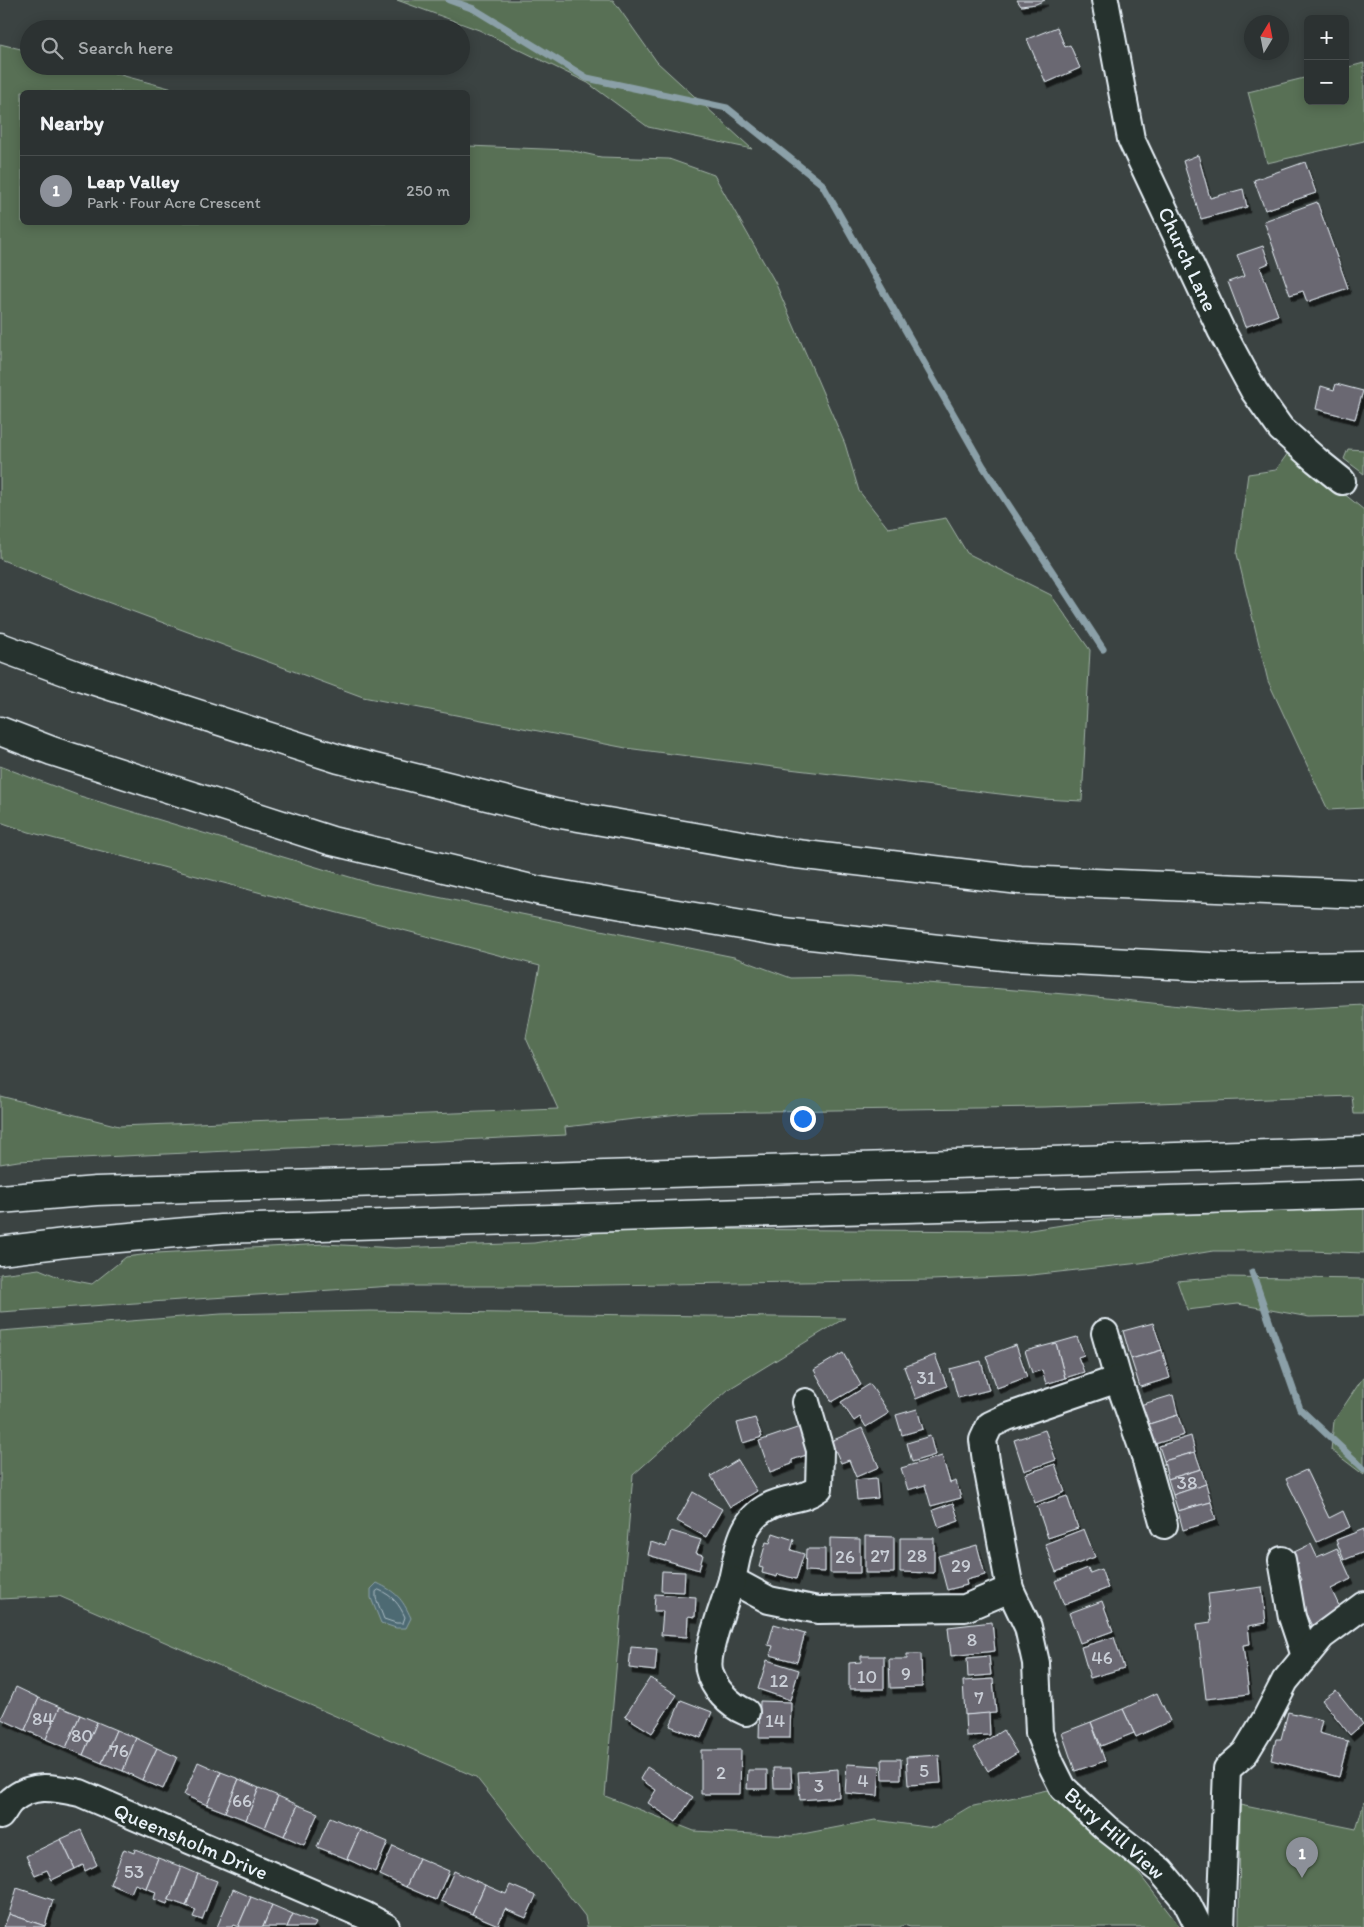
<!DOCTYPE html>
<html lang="en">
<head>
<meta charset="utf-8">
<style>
  :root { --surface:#2c3232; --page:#383e3e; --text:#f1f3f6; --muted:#a6aaac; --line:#484d4d; --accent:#8c9099 }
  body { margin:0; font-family:Itim,sans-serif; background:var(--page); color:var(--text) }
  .controls { position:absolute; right:15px; top:15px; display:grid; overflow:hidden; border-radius:8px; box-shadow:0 2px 12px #0003 }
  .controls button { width:45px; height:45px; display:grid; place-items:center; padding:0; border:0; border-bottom:1px solid var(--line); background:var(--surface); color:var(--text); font:25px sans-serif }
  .compass { position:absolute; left:1244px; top:15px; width:45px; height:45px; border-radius:50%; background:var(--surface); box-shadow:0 2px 12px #0003; rotate:10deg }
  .you { position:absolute; left:802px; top:1118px; width:18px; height:18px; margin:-12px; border:4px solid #fff; border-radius:50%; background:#1a73e8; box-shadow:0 0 0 8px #1a73e833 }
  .badge { display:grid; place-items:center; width:32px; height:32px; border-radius:50%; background:var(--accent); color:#fff; font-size:16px; font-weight:700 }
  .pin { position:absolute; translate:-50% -41px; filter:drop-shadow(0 1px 2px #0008) }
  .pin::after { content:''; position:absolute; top:26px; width:18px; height:15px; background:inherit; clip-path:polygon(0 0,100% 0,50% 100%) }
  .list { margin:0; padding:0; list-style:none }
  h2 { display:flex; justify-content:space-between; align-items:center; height:65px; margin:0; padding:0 20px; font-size:21px }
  h2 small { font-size:16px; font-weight:400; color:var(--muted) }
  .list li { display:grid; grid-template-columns:32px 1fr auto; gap:15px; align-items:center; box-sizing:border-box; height:70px; padding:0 20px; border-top:1px solid var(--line) }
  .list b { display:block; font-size:19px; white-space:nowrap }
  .list p { margin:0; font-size:16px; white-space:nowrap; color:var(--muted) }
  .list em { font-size:16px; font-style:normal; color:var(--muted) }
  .icon { flex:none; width:28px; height:28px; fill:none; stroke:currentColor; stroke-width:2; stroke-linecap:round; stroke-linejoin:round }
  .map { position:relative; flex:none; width:1364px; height:1927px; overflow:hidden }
  .search { position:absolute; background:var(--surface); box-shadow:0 2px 12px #0003; left:20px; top:20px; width:450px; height:55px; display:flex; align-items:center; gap:12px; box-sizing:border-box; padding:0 18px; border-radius:28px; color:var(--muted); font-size:19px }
  .panel { position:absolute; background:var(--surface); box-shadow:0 2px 12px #0003; left:20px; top:90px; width:450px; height:135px; border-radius:8px }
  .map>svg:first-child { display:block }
</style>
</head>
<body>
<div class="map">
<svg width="1364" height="1927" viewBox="0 0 1364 1927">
  <defs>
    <filter id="shadow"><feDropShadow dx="3" dy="5.5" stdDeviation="0" flood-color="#0009"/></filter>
  </defs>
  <rect width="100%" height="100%" fill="#3b4342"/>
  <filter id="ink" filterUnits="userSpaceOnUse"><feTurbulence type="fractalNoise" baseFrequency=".02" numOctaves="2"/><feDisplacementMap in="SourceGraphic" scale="10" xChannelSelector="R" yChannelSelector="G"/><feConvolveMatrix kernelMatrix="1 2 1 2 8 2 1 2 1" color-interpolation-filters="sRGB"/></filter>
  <g filter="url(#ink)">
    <g fill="#587055" stroke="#a0b0a6">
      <path d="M397 0H613L657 62 752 149 648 127 588 83 479 30Z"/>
      <path d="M0 44 29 51V66H87L184 92H22V222H468V146L569 150 601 157 669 159 714 175 775 282 845 444 859 491 888 528 946 518 967 553 1051 595 1090 650 1082 801 1042 799 789 769 626 748 363 697 83 593 0 559Z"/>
      <path d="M1364 63V141L1267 163 1248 92 1308 77V101H1345V68Z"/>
      <path d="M1348 449 1364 450V474L1344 459Z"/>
      <path d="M1290 450 1364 510V808L1328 810 1268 681 1237 554 1248 474 1276 470Z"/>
      <path d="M0 766 80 796 373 884 734 957 791 978 851 977 1077 995 1237 1012 1364 1005V1114H1354L1352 1096 1045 1107 696 1112 565 1127 566 1135 18 1161 0 1164V1096L119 1126 558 1109 526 1038 540 966 29 832 0 822Z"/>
      <path d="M1364 1208V1253L1311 1251H1213L1140 1263 1023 1276 932 1280 538 1286H392L0 1312V1274L39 1269 61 1278 92 1284 126 1257 157 1253 325 1244 395 1248 534 1243 594 1233 673 1229 1024 1231 1094 1220 1154 1216Z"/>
      <path d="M1224 1277 1364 1279V1316L1309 1317 1238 1304 1187 1310 1177 1281Z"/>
      <path d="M370 1311 845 1318 729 1389 633 1475 605 1796 694 1831 792 1836 875 1820 934 1828 969 1807 1047 1790 1140 1875 1180 1927H910L904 1925 899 1927H587L585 1916 476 1777 59 1596 0 1599V1331L221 1314Z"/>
      <path d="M1364 1376V1475L1331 1450 1334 1421Z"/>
      <path d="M1364 1802V1927H1239L1240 1805 1356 1829Z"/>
    </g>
    <path fill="#4d6a73" stroke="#8ba0a8" d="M377 1583C396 1592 402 1598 411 1618L406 1628H396L381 1623 371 1598V1589Z"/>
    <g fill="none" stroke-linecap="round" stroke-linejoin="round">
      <path stroke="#aabbc3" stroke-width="1" d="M379 1590C393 1596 399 1604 405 1617L403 1623H396L384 1619 376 1598V1592Z"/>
      <g stroke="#8ba0a8" stroke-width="7">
        <path d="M449 0 474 9 587 78 727 108 822 184 983 466 1103 649"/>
        <path d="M1252 1272 1300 1409 1364 1469"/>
      </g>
    </g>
    <g fill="#6b6772" stroke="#e8f1f8" filter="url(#shadow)">
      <path d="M1017 0H1045L1036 4 1021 6Z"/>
      <path d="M1057 27 1065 47 1070 45 1080 68 1046 83 1027 39Z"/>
      <path d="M1198 155 1210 198 1243 189 1247 207 1201 219 1183 161Z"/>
      <path d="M1305 162 1316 193 1265 210 1254 180Z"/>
      <path d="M1317 202 1348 288 1307 302 1303 291 1290 295 1264 221Z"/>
      <path d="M1263 246 1269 263 1260 267 1278 315 1245 327 1228 282 1245 276 1237 255Z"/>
      <path d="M1336 384 1363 391 1355 419 1316 409 1321 386 1334 390Z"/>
      <path d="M1153 1323 1162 1350 1131 1359 1123 1331Z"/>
      <path d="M1077 1337 1084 1355 1078 1357 1084 1372 1065 1378 1056 1343Z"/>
      <path d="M1056 1343 1065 1378 1046 1384 1042 1370 1032 1373 1025 1351Z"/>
      <path d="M1016 1345 1027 1377 997 1388 986 1356Z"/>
      <path d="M1162 1350 1170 1378 1140 1387 1131 1359Z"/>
      <path d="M843 1353 861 1385 832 1402 814 1370Z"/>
      <path d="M935 1355 947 1386 916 1399 904 1367Z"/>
      <path d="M981 1361 989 1390 958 1398 950 1369Z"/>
      <path d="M870 1384 889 1413 866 1427 860 1417 854 1421 841 1402Z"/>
      <path d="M1173 1395 1178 1415 1146 1425 1140 1405Z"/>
      <path d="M917 1409 923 1429 902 1435 896 1415Z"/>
      <path d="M1178 1415 1184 1435 1152 1445 1146 1425Z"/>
      <path d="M755 1418 762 1437 743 1443 737 1423Z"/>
      <path d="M800 1427 809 1454 792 1460V1464L770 1472 759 1441Z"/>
      <path d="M862 1428 879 1467 856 1477 849 1460 841 1463 831 1441Z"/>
      <path d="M1045 1430 1056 1460 1024 1471 1014 1440Z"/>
      <path d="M930 1436 935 1455 912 1462 907 1443Z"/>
      <path d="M1191 1436 1195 1452 1164 1461 1159 1446Z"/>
      <path d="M1195 1452 1201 1469 1168 1479 1164 1461Z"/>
      <path d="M942 1456 950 1483 956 1481 961 1498 931 1506 925 1485 908 1490 901 1468Z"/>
      <path d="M738 1460 757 1491 730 1507 711 1476Z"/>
      <path d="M1055 1464 1065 1492 1035 1503 1025 1474Z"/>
      <path d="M1201 1469 1206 1484 1173 1495 1168 1479Z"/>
      <path d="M1306 1470 1329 1518 1343 1511 1350 1527 1317 1542 1286 1479Z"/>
      <path d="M876 1478 878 1498 857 1500 855 1480Z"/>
      <path d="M1206 1484 1211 1502 1178 1511 1173 1495Z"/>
      <path d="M693 1492 722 1509 706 1537 677 1521Z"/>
      <path d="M1067 1496 1078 1528 1048 1538 1037 1506Z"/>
      <path d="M1211 1502 1216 1520 1183 1530 1178 1511Z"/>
      <path d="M953 1503 959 1521 939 1528 933 1510Z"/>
      <path d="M1084 1529 1095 1557 1056 1572 1045 1544Z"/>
      <path d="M1364 1529V1552L1344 1560 1336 1540Z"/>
      <path d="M671 1531 701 1540 696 1553 703 1555 699 1570 648 1555 651 1542 666 1547Z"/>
      <path d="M773 1533 794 1540 791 1550 804 1554 796 1579 778 1574 777 1577 762 1573 763 1568 759 1567 766 1542 770 1543Z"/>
      <path d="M865 1536 894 1537V1573H865Z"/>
      <path d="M830 1538 860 1539V1573H830Z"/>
      <path d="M900 1538H934V1573L900 1572Z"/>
      <path d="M1311 1544 1317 1557 1337 1548 1351 1579 1331 1589 1343 1614 1313 1628 1295 1591 1296 1582 1302 1580 1290 1554Z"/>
      <path d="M977 1545 985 1575 966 1580 967 1585 947 1590 938 1556Z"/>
      <path d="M806 1549H825V1572L805 1571Z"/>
      <path d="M1088 1568 1090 1573 1101 1569 1108 1588 1064 1605 1055 1581Z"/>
      <path d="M662 1571 685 1572 684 1592 661 1591Z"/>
      <path d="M1262 1587 1266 1623 1248 1626 1250 1644 1243 1645 1249 1694 1206 1699 1197 1624 1211 1622 1208 1594Z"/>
      <path d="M655 1594 696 1597 695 1617 688 1616 687 1637 661 1635 663 1611H654Z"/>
      <path d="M1102 1601 1113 1631 1080 1643 1069 1613Z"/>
      <path d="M992 1622 995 1651 951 1656 948 1627Z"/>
      <path d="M774 1624 805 1633 797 1662 770 1655 773 1646 768 1645Z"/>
      <path d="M1114 1637 1124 1668 1090 1678 1081 1647Z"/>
      <path d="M631 1647 657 1649 655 1671 629 1668Z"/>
      <path d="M907 1654H921L922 1687 890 1688 889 1659H907Z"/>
      <path d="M861 1656H884V1689H849V1663L861 1662Z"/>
      <path d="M989 1656 991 1675 968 1677 967 1658Z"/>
      <path d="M767 1660 799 1670 790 1700 758 1689Z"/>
      <path d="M650 1678 677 1695 652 1733 625 1716Z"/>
      <path d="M993 1679 996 1713 965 1715 963 1681Z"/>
      <path d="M16 1687 39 1698 25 1730 1 1719Z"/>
      <path d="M1336 1690 1363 1724 1350 1735 1322 1700Z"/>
      <path d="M1157 1693 1170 1721 1136 1737 1123 1709Z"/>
      <path d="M39 1698 60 1707 46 1739 25 1730Z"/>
      <path d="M681 1700 712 1712 701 1738 670 1726Z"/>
      <path d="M760 1701 791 1702 790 1738H759Z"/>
      <path d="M60 1707 80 1715 66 1748 46 1739Z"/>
      <path d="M1123 1709 1134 1733 1101 1746 1091 1722Z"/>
      <path d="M1288 1712 1322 1720 1319 1733 1348 1741 1339 1777 1271 1760 1276 1739H1281Z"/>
      <path d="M989 1713 990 1735 966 1736 965 1715Z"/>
      <path d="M80 1715 97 1722 83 1755 66 1748Z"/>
      <path d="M97 1722 116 1730 102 1763 83 1755Z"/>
      <path d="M1091 1722 1105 1761 1075 1771 1062 1733Z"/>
      <path d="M116 1730 136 1738 123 1771 102 1763Z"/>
      <path d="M1003 1730 1017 1753 988 1771 974 1748Z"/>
      <path d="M136 1738 157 1748 142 1780 123 1771Z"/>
      <path d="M157 1748 177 1757 163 1789 142 1780Z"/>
      <path d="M701 1750H741L740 1794H701Z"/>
      <path d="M939 1755 941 1783 908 1785 906 1757Z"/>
      <path d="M882 1759H901V1779H883Z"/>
      <path d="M198 1762 221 1772 207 1805 184 1795Z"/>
      <path d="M847 1764 880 1766 878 1796 845 1793Z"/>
      <path d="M647 1767 693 1797 676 1822 648 1803 656 1790 640 1779Z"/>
      <path d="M773 1768H791L792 1788H774Z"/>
      <path d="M838 1769 839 1797 800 1800 798 1772Z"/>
      <path d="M748 1770H767V1789H747Z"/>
      <path d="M221 1772 239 1779 225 1812 207 1805Z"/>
      <path d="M239 1779 259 1788 246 1820 225 1812Z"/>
      <path d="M259 1788 278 1796 265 1828 246 1820Z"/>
      <path d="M278 1796 298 1805 284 1836 265 1828Z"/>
      <path d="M298 1805 318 1813 304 1845 284 1836Z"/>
      <path d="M330 1817 360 1830 347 1859 317 1847Z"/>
      <path d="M81 1830 97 1865 85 1871 83 1865 75 1869 61 1839Z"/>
      <path d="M360 1830 388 1842 375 1872 347 1859Z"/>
      <path d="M61 1839 75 1869 52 1880 47 1870 35 1875 26 1856Z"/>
      <path d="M393 1846 419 1858 406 1887 380 1875Z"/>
      <path d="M124 1849 134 1853 135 1849 158 1858 146 1888 135 1884 131 1893 110 1884Z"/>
      <path d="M158 1858 182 1867 167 1904 154 1899 156 1892 146 1888Z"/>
      <path d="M419 1858 449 1871 436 1900 406 1887Z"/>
      <path d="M182 1867 198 1874 186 1906 169 1900Z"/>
      <path d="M454 1871 485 1885 472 1914 441 1901Z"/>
      <path d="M198 1874 217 1881 202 1920 193 1917 196 1910 186 1906Z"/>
      <path d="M485 1885 506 1894 510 1885 536 1896 526 1918 505 1909 498 1925 472 1914Z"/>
      <path d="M17 1888 53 1900 45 1926 9 1914Z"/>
      <path d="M233 1889 251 1897 238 1927 233 1925 232 1927H217Z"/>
      <path d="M251 1897 272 1905 263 1927H238Z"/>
      <path d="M272 1905 293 1914 287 1927H263Z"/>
      <path d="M9 1914 45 1926 44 1927H4Z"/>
      <path d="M293 1914 316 1923 314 1927H287Z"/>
    </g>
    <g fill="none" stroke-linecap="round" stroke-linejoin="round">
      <g stroke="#e8f1f8" stroke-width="30">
        <g id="minor">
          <path d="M1105 0 1131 139 1221 330 1254 391 1281 429 1316 460 1342 481"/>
          <path d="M1105 1333 1118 1379 1007 1417 990 1425 983 1440 986 1461 1010 1589 1028 1627 1036 1663 1039 1733 1051 1764 1063 1788 1106 1828 1161 1871 1186 1901 1199 1927"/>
          <path d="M1118 1379 1143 1450 1164 1525"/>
          <path d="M806 1402 820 1450 819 1488C807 1497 798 1497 783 1501 741 1512 740 1544 732 1580L769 1600 818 1610 965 1608 1010 1589"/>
          <path d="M1282 1560 1292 1617 1305 1656"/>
          <path d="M732 1580C726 1599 705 1652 709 1670 713 1688 729 1705 746 1712"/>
          <path d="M0 1816C4 1811 7 1804 12 1800 33 1782 56 1788 80 1793L364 1915 386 1927"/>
          <path d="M1221 1927 1227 1769 1245 1753 1265 1720 1285 1681 1322 1636 1364 1605"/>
        </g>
      </g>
      <g stroke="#e8f1f8" stroke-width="31">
        <g id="trunk">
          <path d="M0 1199 96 1191 1364 1151"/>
          <path d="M0 1251 73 1242 221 1229 1364 1194"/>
        </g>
      </g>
      <g stroke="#e8f1f8" stroke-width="31">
        <g id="motorway">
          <path d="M0 647 76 675 339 759 555 813 788 853 1020 880 1364 894"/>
          <path d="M0 731 52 751 332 841 540 891 783 932 1012 957 1229 968 1364 966"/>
        </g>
      </g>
      <use href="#minor" stroke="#26332d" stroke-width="26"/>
      <use href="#trunk" stroke="#26332d" stroke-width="28"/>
      <use href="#motorway" stroke="#26332d" stroke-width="28"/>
    </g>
  </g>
  <g text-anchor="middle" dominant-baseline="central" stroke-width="4" stroke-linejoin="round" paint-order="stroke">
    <g font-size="19" fill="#c9ced6">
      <text x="926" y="1377">31</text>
      <text x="1187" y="1482">38</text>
      <text x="880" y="1555">27</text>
      <text x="917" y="1555">28</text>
      <text x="845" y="1556">26</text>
      <text x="961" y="1565">29</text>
      <text x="972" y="1639">8</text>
      <text x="1102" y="1657">46</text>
      <text x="906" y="1673">9</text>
      <text x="867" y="1676">10</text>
      <text x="779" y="1680">12</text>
      <text x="979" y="1697">7</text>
      <text x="43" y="1718">84</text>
      <text x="775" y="1720">14</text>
      <text x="82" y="1735">80</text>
      <text x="119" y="1750">76</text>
      <text x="924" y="1770">5</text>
      <text x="721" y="1772">2</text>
      <text x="863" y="1780">4</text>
      <text x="819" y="1785">3</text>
      <text x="242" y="1800">66</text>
      <text x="134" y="1871">53</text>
    </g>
    <g font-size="21" fill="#e8f1f8" stroke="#26332d">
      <text transform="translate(1188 259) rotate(65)">Church Lane</text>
      <text transform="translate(1115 1833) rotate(42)">Bury Hill View</text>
      <text transform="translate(191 1841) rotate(23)">Queensholm Drive</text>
    </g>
  </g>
</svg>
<div class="controls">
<button>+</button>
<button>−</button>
</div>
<svg class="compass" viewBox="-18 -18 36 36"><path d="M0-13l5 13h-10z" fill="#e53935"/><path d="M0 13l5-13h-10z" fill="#a6aaac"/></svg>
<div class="you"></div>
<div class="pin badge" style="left:1302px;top:1878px">1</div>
<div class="search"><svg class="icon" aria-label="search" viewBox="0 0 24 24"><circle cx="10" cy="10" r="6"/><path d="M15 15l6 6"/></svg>Search here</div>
<section class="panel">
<h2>Nearby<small></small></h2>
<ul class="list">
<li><span class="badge">1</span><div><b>Leap Valley</b><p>Park · Four Acre Crescent</p></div><em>250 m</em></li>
</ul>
</section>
</div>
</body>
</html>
